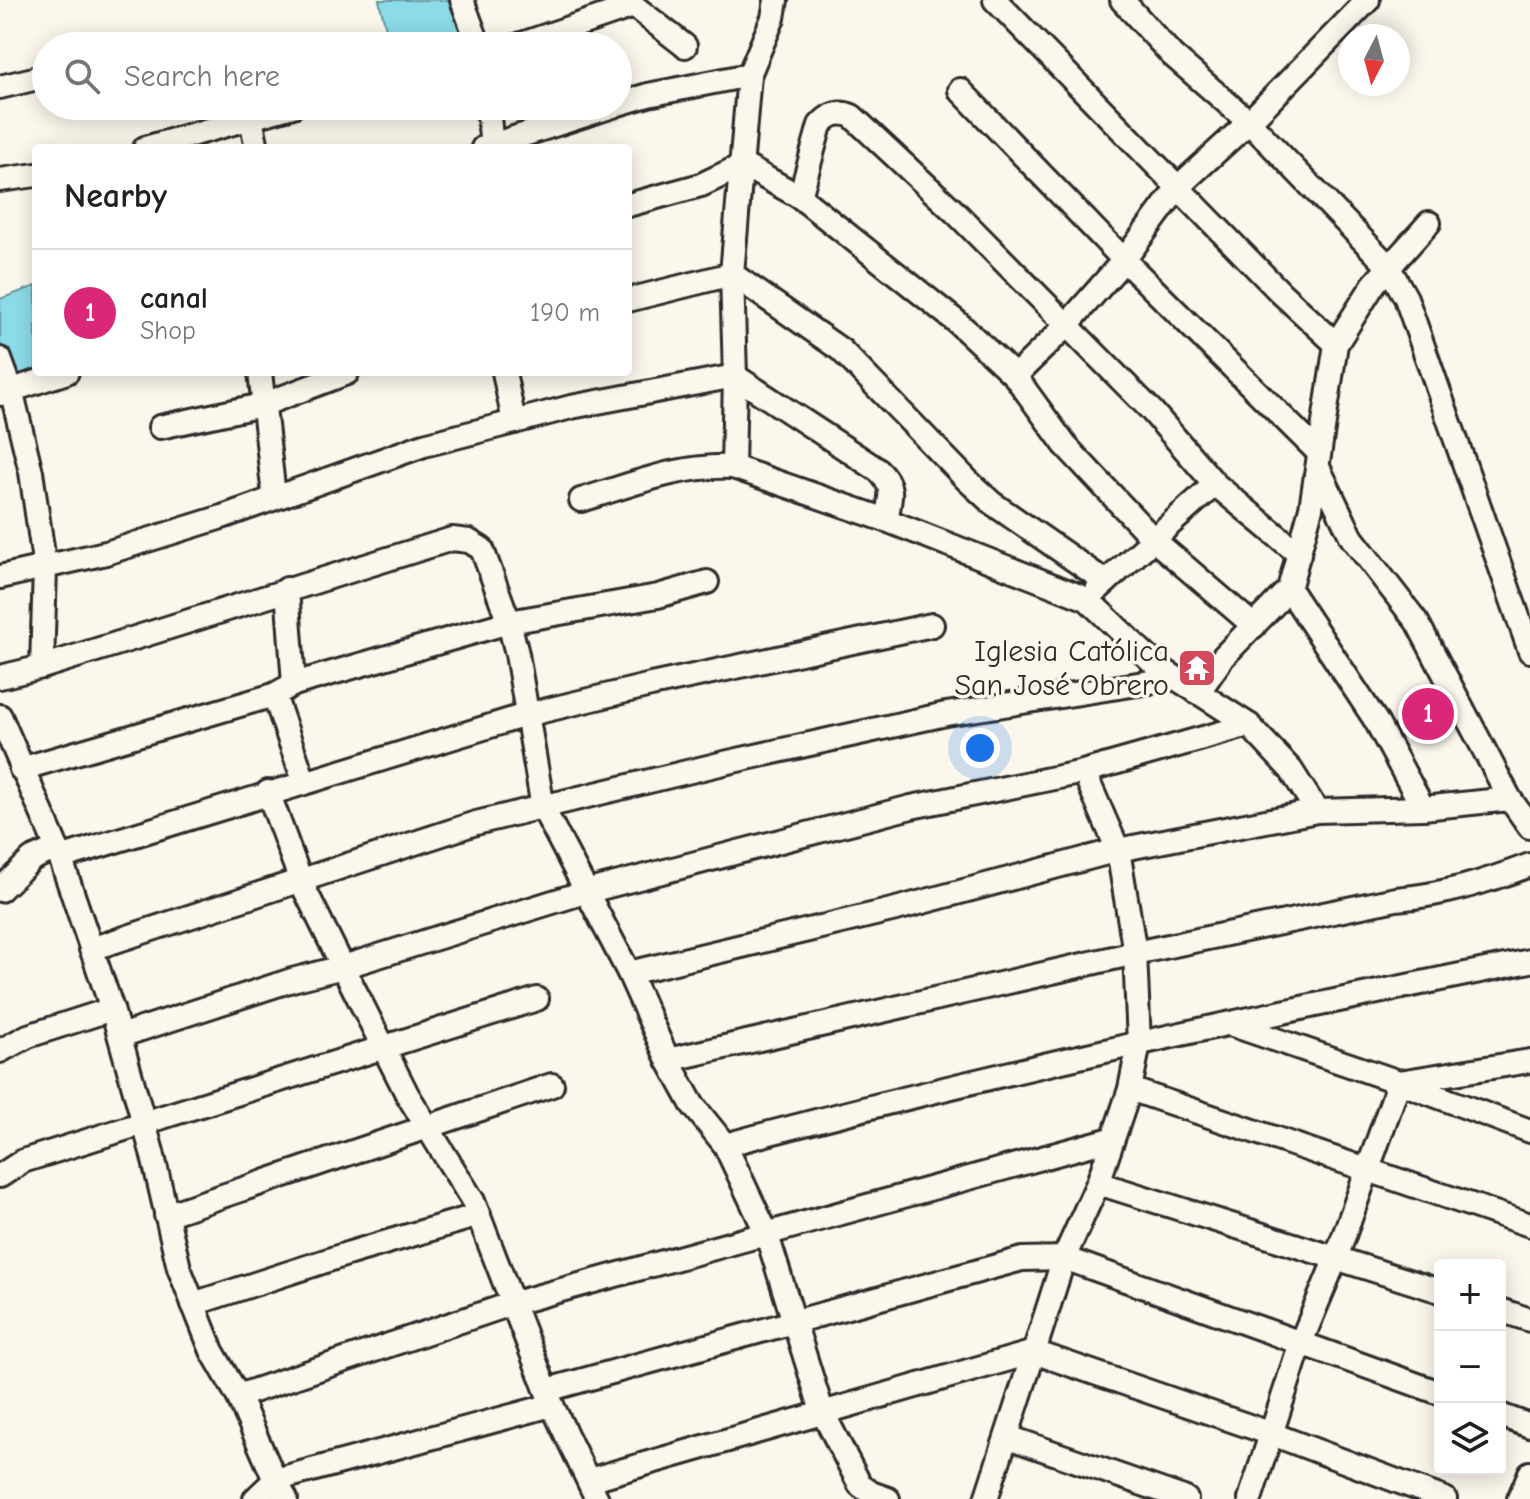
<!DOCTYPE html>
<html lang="en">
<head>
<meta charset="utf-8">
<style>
  :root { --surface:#fff; --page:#f6f6f6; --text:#202124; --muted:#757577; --line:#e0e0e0; --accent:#db2777 }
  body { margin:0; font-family:"Comic Neue",sans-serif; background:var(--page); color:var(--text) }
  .controls { position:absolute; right:24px; bottom:24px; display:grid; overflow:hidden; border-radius:8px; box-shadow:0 4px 20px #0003 }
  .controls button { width:72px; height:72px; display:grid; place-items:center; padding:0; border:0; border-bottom:2px solid var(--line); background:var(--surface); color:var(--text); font:40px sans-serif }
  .compass { position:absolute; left:1338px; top:24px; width:72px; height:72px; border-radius:50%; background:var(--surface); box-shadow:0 4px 20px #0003; rotate:186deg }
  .you { position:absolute; left:980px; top:748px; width:28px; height:28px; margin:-20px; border:6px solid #fff; border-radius:50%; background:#1a73e8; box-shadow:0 0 0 12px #1a73e833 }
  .badge { display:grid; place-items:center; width:52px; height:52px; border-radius:50%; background:var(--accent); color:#fff; font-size:26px; font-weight:700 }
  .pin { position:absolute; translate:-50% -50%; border:4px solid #fff; box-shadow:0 2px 8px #0006 }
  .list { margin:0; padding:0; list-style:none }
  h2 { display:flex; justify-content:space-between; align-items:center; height:104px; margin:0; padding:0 32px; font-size:34px }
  h2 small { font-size:26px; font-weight:400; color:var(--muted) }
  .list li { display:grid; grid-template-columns:52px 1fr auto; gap:24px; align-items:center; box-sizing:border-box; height:128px; padding:0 32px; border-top:2px solid var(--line) }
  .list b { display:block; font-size:30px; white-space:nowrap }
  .list p { margin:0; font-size:26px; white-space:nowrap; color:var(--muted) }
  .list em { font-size:26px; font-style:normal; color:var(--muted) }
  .icon { flex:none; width:44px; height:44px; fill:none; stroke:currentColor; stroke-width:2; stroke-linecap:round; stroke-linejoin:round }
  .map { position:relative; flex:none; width:1530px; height:1499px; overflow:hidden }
  .search { position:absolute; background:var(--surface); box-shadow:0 4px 20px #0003; left:32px; top:32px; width:600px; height:88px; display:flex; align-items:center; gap:20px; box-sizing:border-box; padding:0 28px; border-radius:44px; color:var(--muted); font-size:30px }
  .panel { position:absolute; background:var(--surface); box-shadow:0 4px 20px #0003; left:32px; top:144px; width:600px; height:232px; border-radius:8px }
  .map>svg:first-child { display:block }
</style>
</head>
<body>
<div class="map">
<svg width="1530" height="1499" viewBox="0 0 1530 1499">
  <rect width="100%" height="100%" fill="#fbf7ec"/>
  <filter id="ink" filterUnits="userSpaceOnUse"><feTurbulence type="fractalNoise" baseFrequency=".0125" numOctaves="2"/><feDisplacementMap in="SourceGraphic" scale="16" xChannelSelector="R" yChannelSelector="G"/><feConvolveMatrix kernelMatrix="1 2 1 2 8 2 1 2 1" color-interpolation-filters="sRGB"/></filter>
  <g filter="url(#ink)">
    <g fill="#8cdbe9" stroke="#65959d" stroke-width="2">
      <path d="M379 0H461L475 46H390Z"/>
      <path d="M36 286V372L14 383 0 343V299Z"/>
    </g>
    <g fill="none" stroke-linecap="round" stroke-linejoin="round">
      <g stroke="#2b2b2b" stroke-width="28">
        <g id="minor">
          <path d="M462 0 479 46"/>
          <path d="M626 0 685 46"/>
          <path d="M776 0 773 18 749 75 732 274 841 350 968 481 992 503 1106 582"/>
          <path d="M995 0 1281 293 1336 344"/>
          <path d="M1122 0 1172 55 1249 122 1388 266 1406 298 1530 651"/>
          <path d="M516 46 633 6"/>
          <path d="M0 87 46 76"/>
          <path d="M960 90 1124 260 1319 453"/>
          <path d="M618 104 648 95 749 75"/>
          <path d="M488 106 492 148"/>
          <path d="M251 119 257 148"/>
          <path d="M145 148 293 106"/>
          <path d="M483 148 613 106"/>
          <path d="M0 180 36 175"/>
          <path d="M800 197 820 125C829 115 838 110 852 116L957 214 1151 410 1215 484 1299 554"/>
          <path d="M628 205 701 185 743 165 800 197 957 322 1015 376 1065 445 1154 540 1254 626"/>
          <path d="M628 300 732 274 735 376 733 467"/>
          <path d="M0 359 11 389 31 472 45 568 42 667"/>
          <path d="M260 372 274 496"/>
          <path d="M504 372 514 422 571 407 735 376 878 470C896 487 890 498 886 520"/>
          <path d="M1015 376 1066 326 1124 260 1179 186 1249 122 1368 0"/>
          <path d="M0 394 67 372"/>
          <path d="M160 427 262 405 347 373"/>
          <path d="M1318 467 1352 538 1417 622 1510 799 1530 827"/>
          <path d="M581 500C631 485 680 464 733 467L886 520 1087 599 1157 666 1249 725 1291 770 1317 811"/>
          <path d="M0 577 106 553 222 517 424 445 514 422"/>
          <path d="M287 589 294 684"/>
          <path d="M1289 589 1376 721 1423 808"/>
          <path d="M1097 590 1215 484"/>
          <path d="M0 677 42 667 452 539 469 541 482 549 509 622 517 654 543 808 629 973 668 1060 692 1104 725 1145 766 1232 822 1411 860 1485 871 1493 888 1499"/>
          <path d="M1198 693 1223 657 1289 589 1311 508 1336 344 1374 284 1429 223"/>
          <path d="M274 695 304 781"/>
          <path d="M0 716 57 848 112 1009 152 1152 179 1268 212 1351 238 1396 275 1480 286 1499"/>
          <path d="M21 769 274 695 294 684 509 622 658 596 707 582"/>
          <path d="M1084 772 1118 850 1135 953 1139 1043 1130 1089 1098 1183 1064 1258 1034 1352 1272 1434 1445 1499"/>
          <path d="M268 792 302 884 343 967 407 1094 473 1201 552 1405 597 1499"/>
          <path d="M60 858 526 715 651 685 932 625"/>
          <path d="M0 890 32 859 57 848"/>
          <path d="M91 949 476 823 724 763 946 714 1176 678"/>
          <path d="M629 973 896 909 1118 850 1317 811 1423 808 1510 799"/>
          <path d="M1230 1024 1399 1082 1530 1131"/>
          <path d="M120 1036 292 980 343 967 585 892 911 807 1079 773 1249 725"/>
          <path d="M0 1051 28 1036 112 1009"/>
          <path d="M668 1060 1135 953 1396 899C1444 895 1485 882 1530 865"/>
          <path d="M1130 1089 1530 1225"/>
          <path d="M725 1145C991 1073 1260 1015 1530 961"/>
          <path d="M0 1176 23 1161 537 999"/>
          <path d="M1098 1183 1440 1291"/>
          <path d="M166 1215 552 1085"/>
          <path d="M193 1304 350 1253 479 1215"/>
          <path d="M1500 1310 1530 1320"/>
          <path d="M547 1390 1022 1259 1064 1258 1440 1393"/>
          <path d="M238 1396 514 1303 1111 1139"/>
          <path d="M1500 1415 1530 1426"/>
          <path d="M1008 1437 1186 1499"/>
          <path d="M589 1480 1034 1352"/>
          <path d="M255 1499 275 1480 552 1405"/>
          <path d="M986 1499 1034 1352"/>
          <path d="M1250 1499 1301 1342 1336 1258 1399 1082 1530 1061"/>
          <path d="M1519 1499 1530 1473"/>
        </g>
      </g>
      <use href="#minor" stroke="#fbf7ec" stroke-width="22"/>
    </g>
  </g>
  <defs>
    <g id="temple-square" transform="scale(2)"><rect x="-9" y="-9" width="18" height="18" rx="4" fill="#d1495b" stroke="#fbf7ec"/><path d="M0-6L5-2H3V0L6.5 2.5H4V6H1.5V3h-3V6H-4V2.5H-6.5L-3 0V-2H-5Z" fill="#fff"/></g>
  </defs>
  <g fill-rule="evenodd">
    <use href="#temple-square" x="1197" y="668"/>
  </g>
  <g text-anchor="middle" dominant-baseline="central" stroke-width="7" stroke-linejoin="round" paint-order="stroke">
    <g font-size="30" fill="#2b2b2b" stroke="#fbf7ec" text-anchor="end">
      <text x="1169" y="651">Iglesia Católica<tspan x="1169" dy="34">San José Obrero</tspan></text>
    </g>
  </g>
</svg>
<div class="controls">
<button>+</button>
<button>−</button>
<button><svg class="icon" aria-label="layers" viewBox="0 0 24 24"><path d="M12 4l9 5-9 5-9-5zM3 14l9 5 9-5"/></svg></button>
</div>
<svg class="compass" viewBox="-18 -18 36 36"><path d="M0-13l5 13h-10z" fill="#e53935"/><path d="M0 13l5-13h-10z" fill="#757577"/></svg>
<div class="you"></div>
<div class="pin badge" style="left:1428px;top:714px">1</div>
<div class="search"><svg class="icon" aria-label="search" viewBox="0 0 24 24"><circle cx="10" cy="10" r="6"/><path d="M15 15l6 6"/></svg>Search here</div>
<section class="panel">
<h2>Nearby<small></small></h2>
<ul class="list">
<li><span class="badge">1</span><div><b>canal</b><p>Shop</p></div><em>190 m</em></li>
</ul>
</section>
</div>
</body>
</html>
